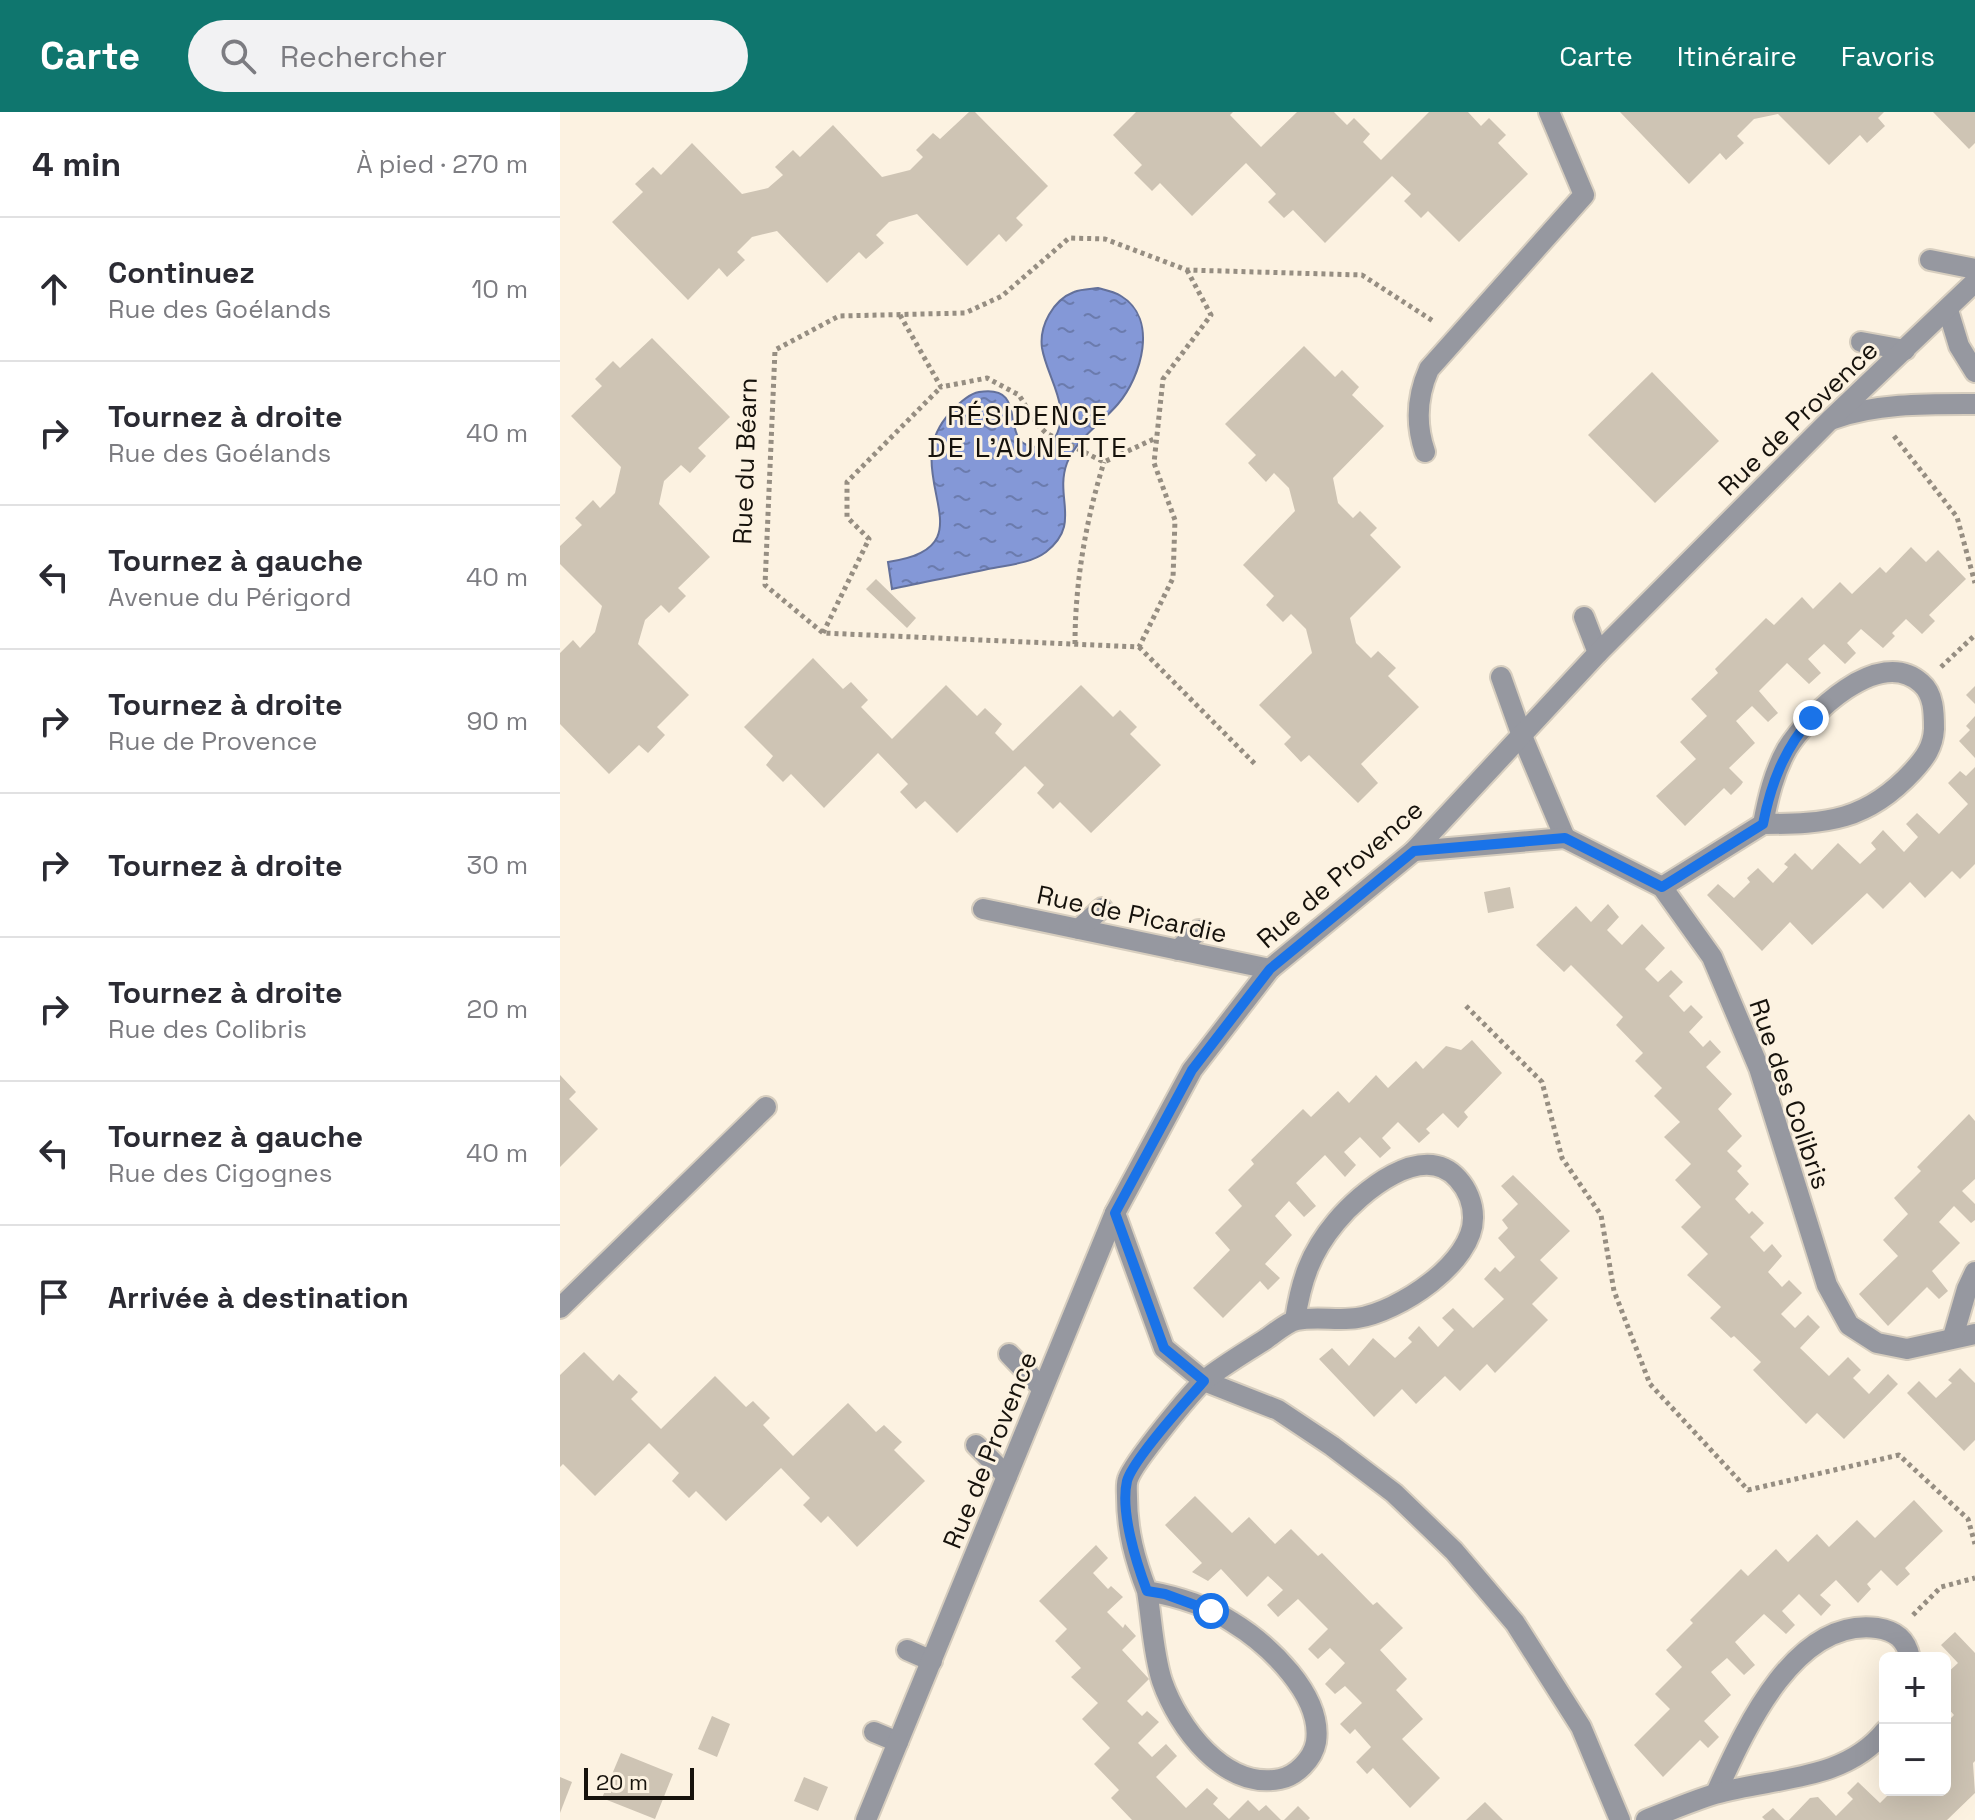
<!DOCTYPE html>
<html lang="fr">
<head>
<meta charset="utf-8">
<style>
  :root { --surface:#fff; --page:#f2f2f3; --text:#2b2b33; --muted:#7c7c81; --line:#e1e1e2; --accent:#0f766e }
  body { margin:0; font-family:"Space Grotesk",sans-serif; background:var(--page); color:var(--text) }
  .controls { position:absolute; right:24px; bottom:24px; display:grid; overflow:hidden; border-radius:12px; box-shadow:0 8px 32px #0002 }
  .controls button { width:72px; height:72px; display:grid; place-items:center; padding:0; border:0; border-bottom:2px solid var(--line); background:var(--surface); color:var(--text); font:40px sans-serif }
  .scale { position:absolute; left:24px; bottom:20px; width:110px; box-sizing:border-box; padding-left:8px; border:4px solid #16120c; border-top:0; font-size:22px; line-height:28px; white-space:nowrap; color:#16120c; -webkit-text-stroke:6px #fcf2e1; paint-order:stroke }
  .stop { position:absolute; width:24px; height:24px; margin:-18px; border:6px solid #1a73e8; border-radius:50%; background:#fff }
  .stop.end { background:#1a73e8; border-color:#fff; box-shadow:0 2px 8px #0008 }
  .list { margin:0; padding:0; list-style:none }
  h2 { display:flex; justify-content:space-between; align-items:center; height:104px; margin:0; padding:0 32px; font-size:34px }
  h2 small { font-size:26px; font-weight:400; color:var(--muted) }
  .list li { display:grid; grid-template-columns:52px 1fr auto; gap:24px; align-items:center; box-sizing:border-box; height:144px; padding:0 32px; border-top:2px solid var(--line) }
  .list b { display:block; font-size:30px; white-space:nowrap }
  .list p { margin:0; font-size:26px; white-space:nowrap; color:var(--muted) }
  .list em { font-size:26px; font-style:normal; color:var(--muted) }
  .icon { flex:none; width:44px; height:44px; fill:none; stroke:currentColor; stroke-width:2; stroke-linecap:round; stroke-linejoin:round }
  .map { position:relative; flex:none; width:1415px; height:1708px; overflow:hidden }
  header { display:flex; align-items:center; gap:48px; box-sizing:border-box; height:112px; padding:0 40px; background:var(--accent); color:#fff }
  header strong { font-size:38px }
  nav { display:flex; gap:44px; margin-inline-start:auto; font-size:28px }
  .search { width:560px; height:72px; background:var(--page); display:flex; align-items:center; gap:20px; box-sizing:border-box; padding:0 28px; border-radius:44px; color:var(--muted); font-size:30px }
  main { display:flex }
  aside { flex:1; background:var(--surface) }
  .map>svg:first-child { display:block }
</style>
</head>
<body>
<header>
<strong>Carte</strong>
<div class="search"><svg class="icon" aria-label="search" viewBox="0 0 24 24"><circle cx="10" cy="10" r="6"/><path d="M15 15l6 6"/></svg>Rechercher</div>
<nav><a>Carte</a><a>Itinéraire</a><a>Favoris</a></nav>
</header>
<main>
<aside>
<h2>4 min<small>À pied · 270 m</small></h2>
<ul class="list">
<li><svg class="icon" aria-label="ahead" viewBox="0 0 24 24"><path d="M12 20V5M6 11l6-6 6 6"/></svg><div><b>Continuez</b><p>Rue des Goélands</p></div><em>10 m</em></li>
<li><svg class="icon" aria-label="right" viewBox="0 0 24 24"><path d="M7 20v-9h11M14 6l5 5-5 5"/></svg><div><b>Tournez à droite</b><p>Rue des Goélands</p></div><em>40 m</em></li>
<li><svg class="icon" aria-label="left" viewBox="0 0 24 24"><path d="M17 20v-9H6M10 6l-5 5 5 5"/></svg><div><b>Tournez à gauche</b><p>Avenue du Périgord</p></div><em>40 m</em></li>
<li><svg class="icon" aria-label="right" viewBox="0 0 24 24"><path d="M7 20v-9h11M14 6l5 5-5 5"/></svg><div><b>Tournez à droite</b><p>Rue de Provence</p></div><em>90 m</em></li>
<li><svg class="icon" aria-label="right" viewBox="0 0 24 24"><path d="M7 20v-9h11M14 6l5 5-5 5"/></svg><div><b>Tournez à droite</b></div><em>30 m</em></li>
<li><svg class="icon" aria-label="right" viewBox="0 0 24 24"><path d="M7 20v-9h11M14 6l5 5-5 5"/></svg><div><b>Tournez à droite</b><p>Rue des Colibris</p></div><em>20 m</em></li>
<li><svg class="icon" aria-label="left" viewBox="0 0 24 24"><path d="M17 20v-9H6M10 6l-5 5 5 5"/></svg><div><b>Tournez à gauche</b><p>Rue des Cigognes</p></div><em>40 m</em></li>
<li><svg class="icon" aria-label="arrive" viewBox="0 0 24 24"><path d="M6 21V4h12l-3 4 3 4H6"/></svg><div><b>Arrivée à destination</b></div></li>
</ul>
</aside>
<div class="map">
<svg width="1415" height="1708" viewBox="0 0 1415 1708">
  <defs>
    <pattern id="water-ripples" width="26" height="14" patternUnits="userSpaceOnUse" patternTransform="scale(2)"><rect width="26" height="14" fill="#8498d7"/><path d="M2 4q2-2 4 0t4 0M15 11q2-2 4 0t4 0" fill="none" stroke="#6b7bad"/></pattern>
  </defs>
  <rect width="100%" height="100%" fill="#fcf2e1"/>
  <path fill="url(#water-ripples)" stroke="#63709a" stroke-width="2" d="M538 176C546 178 555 180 561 184 599 207 581 265 558 292 542 311 516 327 507 351 494 386 522 412 486 440 470 452 446 453 428 457 396 464 364 470 332 477L328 450C436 435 333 361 390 301 398 292 408 282 419 280 474 271 433 338 481 335L495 326C512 295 487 266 482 236 479 214 493 188 514 180 521 177 531 177 538 176Z"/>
  <g fill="#cec4b4">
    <path d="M409 0H415L488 74 456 106 463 113 446 130 439 122 407 154 357 102 329 110 316 123 324 131 306 147 299 140 267 171 217 119 192 125 177 140 185 148 167 165 159 156 128 188 52 110 83 80 75 72 93 55 101 63 132 31 182 82 208 76 223 63 215 55 233 38 240 45 273 13 322 65 350 58 363 45 356 38 373 21 380 27Z"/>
    <path d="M576 0H673L670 3 701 35 737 0H774L787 13 794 6 810 22 803 30 821 48 869 0H908L921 14 929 6 946 23 938 31 968 62 899 130 868 99 861 106 844 89 851 82 832 64 765 131 733 98 724 106 708 90 716 82 686 51 632 104 600 71 592 79 574 61 582 53 553 23Z"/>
    <path d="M1060 0H1324L1318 6 1325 14 1307 31 1300 23 1269 53 1218 2 1194 7 1177 24 1184 31 1166 48 1160 41 1129 72Z"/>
    <path d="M1373 0H1415V31L1409 37Z"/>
    <path d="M92 226 170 305 138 336 146 344 130 361 121 353 104 369 99 392 150 445 118 476 126 484 109 501 101 493 85 508 78 532 129 583 97 615 105 623 88 641 79 633 49 662 0 612V541L13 528 20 536 35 520 42 494 0 452V434L22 413 15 406 33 388 40 396 55 381 61 355 11 304 42 274 35 267 53 249 60 256Z"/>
    <path d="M744 234 775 265 782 258 799 275 792 283 824 314 773 366 778 391 793 406 800 399 817 416 810 423 841 455 790 506 796 531 811 546 818 539 836 556 828 564 859 595 801 652 818 671 798 691 749 643 741 650 724 632 731 625 699 593 752 541 746 517 731 502 723 510 706 493 714 484 683 453 735 399 729 376 714 361 706 370 688 351 696 343 665 312Z"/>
    <path d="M1092 260 1159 329 1095 391 1028 323Z"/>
    <path d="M1351 435 1366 450 1378 438 1406 467 1369 503 1375 509 1362 522 1346 507 1332 521 1335 524 1323 536 1301 517 1287 531 1296 541 1285 552 1264 532 1248 547 1261 561 1249 572 1227 551 1199 579 1218 601 1208 610 1192 594 1176 609 1195 631 1169 656 1183 670 1181 673 1171 683 1164 676 1125 714 1096 684 1136 647 1120 630 1147 604 1131 587 1158 561 1155 557 1206 506 1214 513 1242 485 1253 497 1280 470 1292 482 1320 455 1326 461Z"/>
    <path d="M316 467 356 506 347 516 306 477Z"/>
    <path d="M253 546 283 577 291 570 308 588 301 595 332 627 386 573 417 604 425 596 442 612 435 621 453 639 521 573 553 605 560 598 577 615 570 622 601 653 531 721 500 690 493 697 477 681 484 673 465 654 397 721 365 689 356 697 340 680 348 672 318 641 264 696 231 662 223 670 206 653 213 644 184 615Z"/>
    <path d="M1415 574V592L1406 583Z"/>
    <path d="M1415 604V646L1399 629 1410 618 1406 614Z"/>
    <path d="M1415 655V752L1400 767 1392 759 1365 786 1350 770 1323 797 1307 781 1252 833 1230 810 1202 839 1147 783 1158 772 1174 786 1190 770 1187 766 1198 756 1213 771 1228 755 1224 752 1235 741 1252 758 1278 731 1300 752 1316 737 1311 731 1323 718 1344 740 1358 725 1346 712 1357 701 1379 722 1408 692 1388 671 1400 659 1406 664Z"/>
    <path d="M950 775 954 796 928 801 924 780Z"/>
    <path d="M1048 792 1059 805 1047 818 1062 833 1082 812 1105 836 1085 857 1098 870 1111 858 1123 870 1109 884 1124 900 1131 893 1143 905 1129 920 1143 935 1150 928 1161 940 1146 955 1172 982 1158 997 1182 1024 1167 1039 1182 1054 1177 1059 1189 1072 1175 1087 1189 1102 1192 1099 1204 1111 1190 1125 1204 1140 1212 1132 1222 1144 1208 1160 1222 1175 1229 1168 1242 1181 1221 1202 1235 1216 1248 1203 1260 1215 1240 1236 1269 1264 1288 1245 1301 1258 1293 1266 1309 1282 1328 1262 1338 1272 1284 1327 1257 1301 1246 1312 1193 1258 1201 1250 1174 1224 1171 1226 1150 1206 1161 1195 1127 1163 1148 1142 1121 1115 1141 1095 1115 1068 1131 1052 1104 1025 1120 1010 1094 984 1102 976 1075 949 1083 941 1056 913 1063 905 1011 853 1004 860 976 833 1016 794 1031 810Z"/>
    <path d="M912 928 942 961 904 1000 908 1005 898 1016 883 1001 866 1017 870 1021 859 1031 838 1010 822 1026 831 1036 820 1046 800 1025 784 1040 796 1053 785 1065 765 1043 736 1071 756 1094 744 1105 729 1089 715 1104 732 1123 705 1152 720 1166 708 1178 700 1169 663 1206 633 1176 670 1138 655 1121 682 1094 668 1078 694 1052 691 1048 743 997 751 1005 778 979 789 991 816 963 828 976 856 949 863 957 886 934 901 938Z"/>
    <path d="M0 963 16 980 9 987 38 1017 0 1055Z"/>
    <path d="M1409 1002 1415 1009V1067L1402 1079 1415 1092V1108L1411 1111 1394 1094 1379 1110 1400 1131 1372 1159 1388 1179 1379 1187 1367 1175 1328 1214 1299 1182 1338 1144 1323 1128 1348 1102 1334 1086 1361 1059 1357 1055Z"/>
    <path d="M953 1063 1010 1119 980 1148 998 1166 972 1192 988 1208 935 1261 927 1252 900 1279 885 1264 856 1292 842 1277 814 1305 759 1247 772 1236 789 1254 813 1226 835 1246 852 1230 848 1226 859 1214 878 1235 894 1218 882 1206 893 1196 913 1216 928 1202 944 1187 924 1167 935 1155 940 1160 955 1145 938 1126 948 1116 942 1108 958 1092 941 1074Z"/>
    <path d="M24 1240 53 1269 59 1262 78 1280 71 1287 101 1317 155 1264 186 1295 193 1289 210 1306 203 1313 233 1344 288 1291 316 1320 324 1313 342 1330 334 1338 365 1369 297 1435 268 1404 261 1411 243 1393 250 1386 221 1356 166 1409 136 1379 129 1386 112 1369 119 1361 89 1331 35 1384 3 1352 0 1355V1263Z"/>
    <path d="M1400 1256 1415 1271V1328L1404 1339 1347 1281 1359 1269 1376 1286 1392 1271 1388 1268Z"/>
    <path d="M635 1384 672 1421 689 1405 715 1432 731 1417 758 1444 762 1441 813 1493 817 1490 843 1516 820 1538 847 1567 836 1578 863 1607 842 1627 880 1666 850 1696 813 1656 807 1662 796 1650 811 1635 795 1617 790 1622 780 1612 802 1591 785 1574 775 1582 765 1572 785 1551 770 1536 758 1547 748 1537 768 1517 738 1487 718 1505 707 1493 723 1478 708 1464 687 1485 661 1457 648 1469 632 1460 642 1451 605 1413Z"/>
    <path d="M1354 1388 1383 1419 1345 1456 1350 1462 1337 1474 1321 1458 1307 1472 1311 1477 1298 1491 1276 1468 1260 1483 1271 1493 1261 1504 1239 1482 1222 1499 1235 1513 1226 1522 1204 1502 1175 1530 1195 1553 1184 1563 1167 1546 1151 1560 1171 1583 1144 1609 1159 1625 1148 1636 1140 1628 1103 1665 1074 1633 1110 1597 1095 1582 1122 1555 1106 1538 1133 1511 1130 1508 1181 1457 1188 1464 1216 1437 1228 1450 1257 1422 1269 1435 1297 1408 1315 1426Z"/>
    <path d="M536 1433 548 1446 533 1461 548 1477 551 1474 563 1485 547 1500 563 1516 565 1512 576 1524 562 1538 589 1567 567 1589 582 1604 587 1599 599 1610 578 1631 592 1645 606 1632 617 1644 596 1665 626 1696 647 1676 658 1686 653 1692 669 1707 688 1688 699 1699 706 1693 721 1708H572L551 1686 559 1678 534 1652 550 1636 522 1607 538 1591 511 1565 521 1556 495 1529 507 1517 479 1489Z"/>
    <path d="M1395 1520 1415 1541V1649L1413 1651 1415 1681 1387 1708H1229L1250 1686 1258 1685 1276 1704 1293 1687 1287 1681 1298 1670 1320 1691 1333 1678H1385V1612L1394 1603 1385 1593V1572L1388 1569 1385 1563 1398 1551 1381 1533Z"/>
    <path d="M152 1604 170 1612 157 1645 138 1637Z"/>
    <path d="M61 1641 113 1662 95 1707 42 1686Z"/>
    <path d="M0 1665 12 1670 0 1701Z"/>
    <path d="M244 1665 268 1675 258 1699 234 1689Z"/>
    <path d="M925 1690 943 1708H906Z"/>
    <path d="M738 1694 750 1706 748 1708H724Z"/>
    <path d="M1213 1696 1225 1708H1205L1202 1705Z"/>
  </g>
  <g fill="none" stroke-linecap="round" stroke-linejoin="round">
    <g stroke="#d7cebf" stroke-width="24">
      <g id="minor">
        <path d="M1370 148 1415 157"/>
        <path d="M1388 198 1399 234 1415 260"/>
        <path d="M1301 230 1345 238"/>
        <path d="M1273 307C1317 291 1369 292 1415 292"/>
        <path d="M865 340C855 311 857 284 869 257L1024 83 989 0"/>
        <path d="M1024 505 1038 541"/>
        <path d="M941 565 962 624 1005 726"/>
        <path d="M1005 726 1102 775 1152 845 1199 956 1267 1173 1289 1213 1317 1231 1347 1237 1415 1222"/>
        <path d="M854 739 1005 726"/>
        <path d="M1102 775 1203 712C1208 686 1214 660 1227 637 1248 603 1319 533 1361 571 1374 582 1374 601 1374 617 1373 635 1365 646 1353 659 1307 709 1267 712 1203 712"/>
        <path d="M423 797 710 857"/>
        <path d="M519 817 542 796"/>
        <path d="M618 838 639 818"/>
        <path d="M555 1101 604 1236 644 1269 718 1298 772 1334 834 1381 894 1439 955 1511 1021 1615 1060 1708"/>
        <path d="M0 1196 206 995"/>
        <path d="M1393 1225 1407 1177 1415 1160"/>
        <path d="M449 1242 482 1276"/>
        <path d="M416 1333 447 1364"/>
        <path d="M587 1479C592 1509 593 1541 602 1569 618 1615 664 1678 720 1667 736 1664 753 1647 756 1630 763 1583 708 1532 672 1510 648 1494 615 1484 587 1479 575 1448 567 1419 567 1385 567 1380 566 1372 568 1367 573 1351 632 1279 646 1267 664 1253 686 1240 706 1227 715 1221 727 1210 737 1208 756 1204 778 1209 797 1206 838 1200 914 1151 913 1105 913 1091 907 1077 898 1067 863 1027 800 1081 776 1110 750 1141 741 1169 735 1208"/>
        <path d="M347 1538 372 1549"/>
        <path d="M314 1620 338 1630"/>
        <path d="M1156 1681C1184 1620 1234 1505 1317 1516 1336 1519 1346 1527 1350 1546"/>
        <path d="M306 1708 555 1101 632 958 710 857 854 739 1038 541 1269 309 1415 170"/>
        <path d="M1086 1708C1109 1699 1132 1689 1155 1682 1213 1665 1284 1670 1325 1619"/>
      </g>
    </g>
    <g stroke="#968e82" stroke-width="5" stroke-dasharray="4 4" stroke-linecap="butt">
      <path d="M627 158 651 203 603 267 594 351 615 408 613 466 579 535 263 521 205 473 215 238 279 204 405 201 442 184 509 126 545 127 627 158 802 163 873 209"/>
      <path d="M340 203 381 275 427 266 459 283 476 311 486 321 544 350 596 326"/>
      <path d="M1334 324 1397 405 1415 471"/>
      <path d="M263 521 309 427 287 405V370L381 275"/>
      <path d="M515 532C515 470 526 408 544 350"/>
      <path d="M579 535 695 652"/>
      <path d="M1381 555 1415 523"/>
      <path d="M906 894 982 970 1002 1046 1041 1103 1054 1179 1090 1272 1188 1378 1339 1343 1408 1407 1415 1432"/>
      <path d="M1353 1503 1381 1475 1415 1466"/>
    </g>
    <use href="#minor" stroke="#9698a0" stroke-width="20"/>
  </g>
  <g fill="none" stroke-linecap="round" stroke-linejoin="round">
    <path stroke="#1a73e8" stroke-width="10" d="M651 1499 605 1482 587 1479C576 1450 560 1399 567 1369 573 1347 627 1288 644 1269L604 1236 555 1101 632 958 710 857 854 739 1005 726 1102 775 1203 712C1211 671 1224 638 1251 606"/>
  </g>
  <g text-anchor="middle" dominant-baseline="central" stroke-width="6" stroke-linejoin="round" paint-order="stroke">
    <g font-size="26" fill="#16120c" stroke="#fcf2e1">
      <text transform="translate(1238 306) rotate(-44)">Rue de Provence</text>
      <text transform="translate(185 349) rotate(-88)">Rue du Béarn</text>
      <text transform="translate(780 762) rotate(-41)">Rue de Provence</text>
      <text transform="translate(572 802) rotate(12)">Rue de Picardie</text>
      <text transform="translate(1230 982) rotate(71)">Rue des Colibris</text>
      <text transform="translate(430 1338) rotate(-68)">Rue de Provence</text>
    </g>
    <g font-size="28" letter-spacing="2" fill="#16120c" stroke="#fcf2e1">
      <text x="468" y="303">RÉSIDENCE<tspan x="468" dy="32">DE L'AUNETTE</tspan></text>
    </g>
  </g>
</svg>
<div class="controls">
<button>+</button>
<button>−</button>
</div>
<div class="scale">20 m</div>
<div class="stop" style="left:651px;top:1499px"></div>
<div class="stop end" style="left:1251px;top:606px"></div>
</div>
</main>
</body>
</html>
